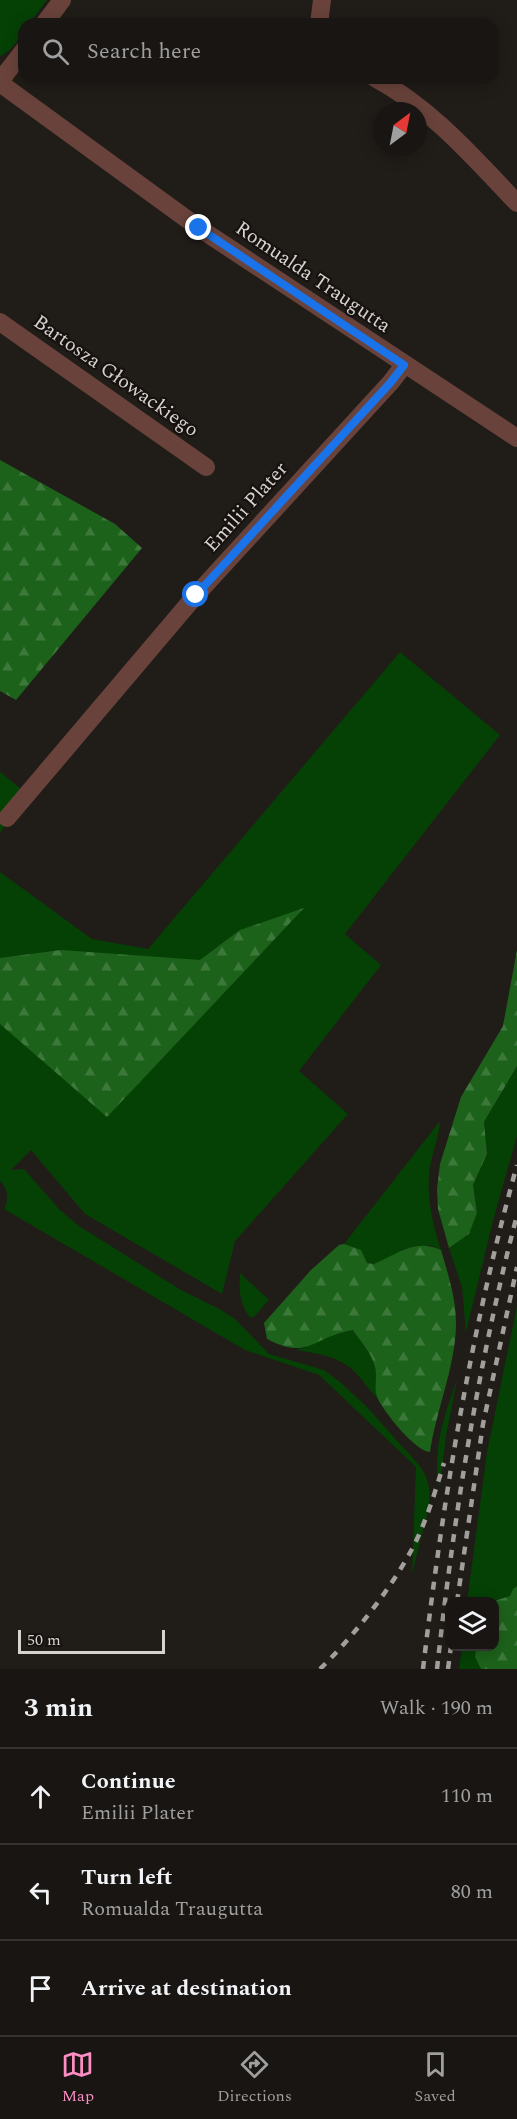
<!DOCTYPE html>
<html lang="en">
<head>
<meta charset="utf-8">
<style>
  :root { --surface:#181512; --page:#211e1b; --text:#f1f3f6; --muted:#9f9f9f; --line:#363432; --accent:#fb8fc4 }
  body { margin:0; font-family:Spectral,serif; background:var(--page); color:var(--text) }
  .controls { position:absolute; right:18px; bottom:18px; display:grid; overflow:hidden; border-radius:12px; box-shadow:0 3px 15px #0003 }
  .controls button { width:54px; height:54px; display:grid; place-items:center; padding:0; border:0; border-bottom:2px solid var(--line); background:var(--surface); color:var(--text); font:30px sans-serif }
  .compass { position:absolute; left:373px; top:102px; width:54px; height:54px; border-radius:50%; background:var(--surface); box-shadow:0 3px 15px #0003; rotate:32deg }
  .scale { position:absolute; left:18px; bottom:15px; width:147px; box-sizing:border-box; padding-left:6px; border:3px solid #d5d2cf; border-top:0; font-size:16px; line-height:21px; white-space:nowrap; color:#d5d2cf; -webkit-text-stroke:4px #17120f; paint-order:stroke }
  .stop { position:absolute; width:18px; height:18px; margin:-14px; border:4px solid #1a73e8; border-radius:50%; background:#fff }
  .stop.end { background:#1a73e8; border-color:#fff; box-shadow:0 2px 6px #0008 }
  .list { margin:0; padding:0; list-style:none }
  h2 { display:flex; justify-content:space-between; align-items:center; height:78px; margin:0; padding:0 24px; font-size:26px }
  h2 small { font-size:20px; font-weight:400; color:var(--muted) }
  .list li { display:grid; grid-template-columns:39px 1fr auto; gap:18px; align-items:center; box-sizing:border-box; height:96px; padding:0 24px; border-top:2px solid var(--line) }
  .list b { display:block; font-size:22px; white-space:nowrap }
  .list p { margin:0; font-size:20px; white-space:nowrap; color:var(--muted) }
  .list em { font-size:20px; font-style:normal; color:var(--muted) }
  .icon { flex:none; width:33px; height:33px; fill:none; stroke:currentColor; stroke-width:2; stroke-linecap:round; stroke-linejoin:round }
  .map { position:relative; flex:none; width:517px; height:1669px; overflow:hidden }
  .search { position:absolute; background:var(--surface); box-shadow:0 3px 15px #0003; left:18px; right:18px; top:18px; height:66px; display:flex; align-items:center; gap:15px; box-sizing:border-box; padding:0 21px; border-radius:18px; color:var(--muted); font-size:22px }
  .sheet { height:366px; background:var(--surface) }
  nav { display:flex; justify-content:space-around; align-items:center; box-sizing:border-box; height:84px; border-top:2px solid var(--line); background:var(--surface); font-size:16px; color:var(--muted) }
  nav a { display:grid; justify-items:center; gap:3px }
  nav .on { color:var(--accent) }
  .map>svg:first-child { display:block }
</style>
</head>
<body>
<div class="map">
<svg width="517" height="1669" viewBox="0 0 517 1669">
  <defs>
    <pattern id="forest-firs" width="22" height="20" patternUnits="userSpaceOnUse" patternTransform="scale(1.5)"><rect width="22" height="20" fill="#1d621b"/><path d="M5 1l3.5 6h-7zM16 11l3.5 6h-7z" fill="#3d783b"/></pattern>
  </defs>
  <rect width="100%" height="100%" fill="#201c18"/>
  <g fill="#054105">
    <path d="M0 0H47L29 24H24C24 35 11 52 0 56Z"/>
    <path d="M400 652 500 735 345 934 381 965 299 1071 348 1114 235 1241 222 1294 85 1214 31 1150 11 1170 24 1169 59 1209 79 1226 181 1290 221 1310 235 1319 269 1354 324 1370 340 1382 366 1406 419 1465C438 1490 427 1514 420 1542 417 1552 415 1563 412 1574L416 1467 319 1375 245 1350 4 1209C10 1198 7 1188 0 1181V872L92 939 148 949Z"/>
    <path d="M0 772 27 794 0 833Z"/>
    <path d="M517 1066V1136L494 1217 466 1332 462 1287 449 1248 469 1234 477 1213 473 1185 487 1154 484 1122Z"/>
    <path d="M440 1121C439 1136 434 1148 431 1162 425 1192 432 1222 441 1250L430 1245 374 1264 367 1263 344 1244Z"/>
    <path d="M240 1273 269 1300 255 1316 251 1318C239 1306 239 1288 240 1273Z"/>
    <path d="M517 1306V1586L513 1589 510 1596 494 1601 467 1602 487 1452Z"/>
    <path d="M353 1330C361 1342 374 1355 376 1369 377 1379 375 1388 378 1399 369 1390 362 1379 353 1370 337 1356 316 1353 295 1350 307 1348 313 1343 323 1338 333 1334 343 1332 353 1330Z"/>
    <path d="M457 1380 446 1436 440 1487C431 1453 445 1413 457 1380Z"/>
    <path d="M462 1647H476L475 1657 481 1669H459Z"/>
  </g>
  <g fill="url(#forest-firs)">
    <path d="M0 460 115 524 142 548 16 700 0 691Z"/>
    <path d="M304 908 107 1117 0 1024V958L61 950 200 960 240 930Z"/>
    <path d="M517 950V1066L484 1122 487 1154 473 1185 477 1213 469 1234 449 1248 438 1209 437 1189 440 1164 461 1097 503 1026Z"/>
    <path d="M344 1244 361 1250 367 1263 374 1264C398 1254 415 1238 441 1250 448 1274 456 1298 456 1324 456 1364 436 1411 430 1452 416 1452 384 1412 378 1399 373 1389 378 1377 375 1367 372 1353 360 1341 353 1330 312 1337 309 1361 267 1339L264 1323 311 1270 339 1245Z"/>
    <path d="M517 1586V1669H481L475 1657 476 1647 494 1646V1601L510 1596 513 1589Z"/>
  </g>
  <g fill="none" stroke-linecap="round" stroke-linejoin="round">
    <g stroke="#69433b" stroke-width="18">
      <path d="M44 24 62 0"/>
      <path d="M319 24 322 0"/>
      <path d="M375 78C431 108 473 157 517 203"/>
      <path d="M0 81 24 50"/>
      <path d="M0 83 199 228 517 438"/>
      <path d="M0 322 206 467"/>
      <path d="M7 818 196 595 391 382 404 365"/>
    </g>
    <g stroke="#a19e9b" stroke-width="4.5" stroke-dasharray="8 8" stroke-linecap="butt">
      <path d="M457 1602 483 1424 517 1267"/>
      <path d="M320 1669C352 1638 391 1589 412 1549 426 1523 435 1492 444 1463"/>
      <path d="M423 1669C443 1499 471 1330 517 1165"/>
      <path d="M437 1669C454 1516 478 1364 517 1215"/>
      <path d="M448 1669 451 1646"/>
    </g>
  </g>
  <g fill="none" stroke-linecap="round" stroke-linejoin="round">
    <path stroke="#1a73e8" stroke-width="8" d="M196 595 391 382 404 365 199 228"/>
  </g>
  <g text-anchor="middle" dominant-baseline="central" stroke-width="4.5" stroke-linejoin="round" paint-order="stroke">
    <g font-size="20" fill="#d5d2cf" stroke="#17120f">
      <text transform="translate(313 277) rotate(34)">Romualda Traugutta</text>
      <text transform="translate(116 376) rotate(35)">Bartosza Głowackiego</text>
      <text transform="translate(246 507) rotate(-48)">Emilii Plater</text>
    </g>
  </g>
</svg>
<div class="controls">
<button><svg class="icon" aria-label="layers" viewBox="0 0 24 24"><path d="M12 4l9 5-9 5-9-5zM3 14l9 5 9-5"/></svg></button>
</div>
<svg class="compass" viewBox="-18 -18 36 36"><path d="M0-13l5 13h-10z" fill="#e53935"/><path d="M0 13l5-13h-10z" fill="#9f9f9f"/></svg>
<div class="scale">50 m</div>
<div class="stop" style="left:196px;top:595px"></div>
<div class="stop end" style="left:199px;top:228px"></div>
<div class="search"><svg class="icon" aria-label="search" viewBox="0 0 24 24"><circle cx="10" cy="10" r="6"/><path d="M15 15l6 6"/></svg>Search here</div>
</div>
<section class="sheet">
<h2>3 min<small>Walk · 190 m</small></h2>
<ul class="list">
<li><svg class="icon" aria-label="ahead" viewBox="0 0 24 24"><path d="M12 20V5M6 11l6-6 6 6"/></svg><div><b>Continue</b><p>Emilii Plater</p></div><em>110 m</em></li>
<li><svg class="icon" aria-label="left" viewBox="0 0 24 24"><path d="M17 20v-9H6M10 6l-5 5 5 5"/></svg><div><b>Turn left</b><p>Romualda Traugutta</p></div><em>80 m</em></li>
<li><svg class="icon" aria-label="arrive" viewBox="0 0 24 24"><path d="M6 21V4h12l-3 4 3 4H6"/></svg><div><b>Arrive at destination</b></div></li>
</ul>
</section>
<nav>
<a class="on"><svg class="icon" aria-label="map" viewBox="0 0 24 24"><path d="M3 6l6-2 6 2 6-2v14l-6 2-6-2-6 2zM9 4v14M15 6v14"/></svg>Map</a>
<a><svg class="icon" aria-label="directions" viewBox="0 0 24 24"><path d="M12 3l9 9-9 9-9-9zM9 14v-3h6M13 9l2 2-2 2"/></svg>Directions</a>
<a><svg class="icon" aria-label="saved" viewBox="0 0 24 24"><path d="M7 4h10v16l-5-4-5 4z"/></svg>Saved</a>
</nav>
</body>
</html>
